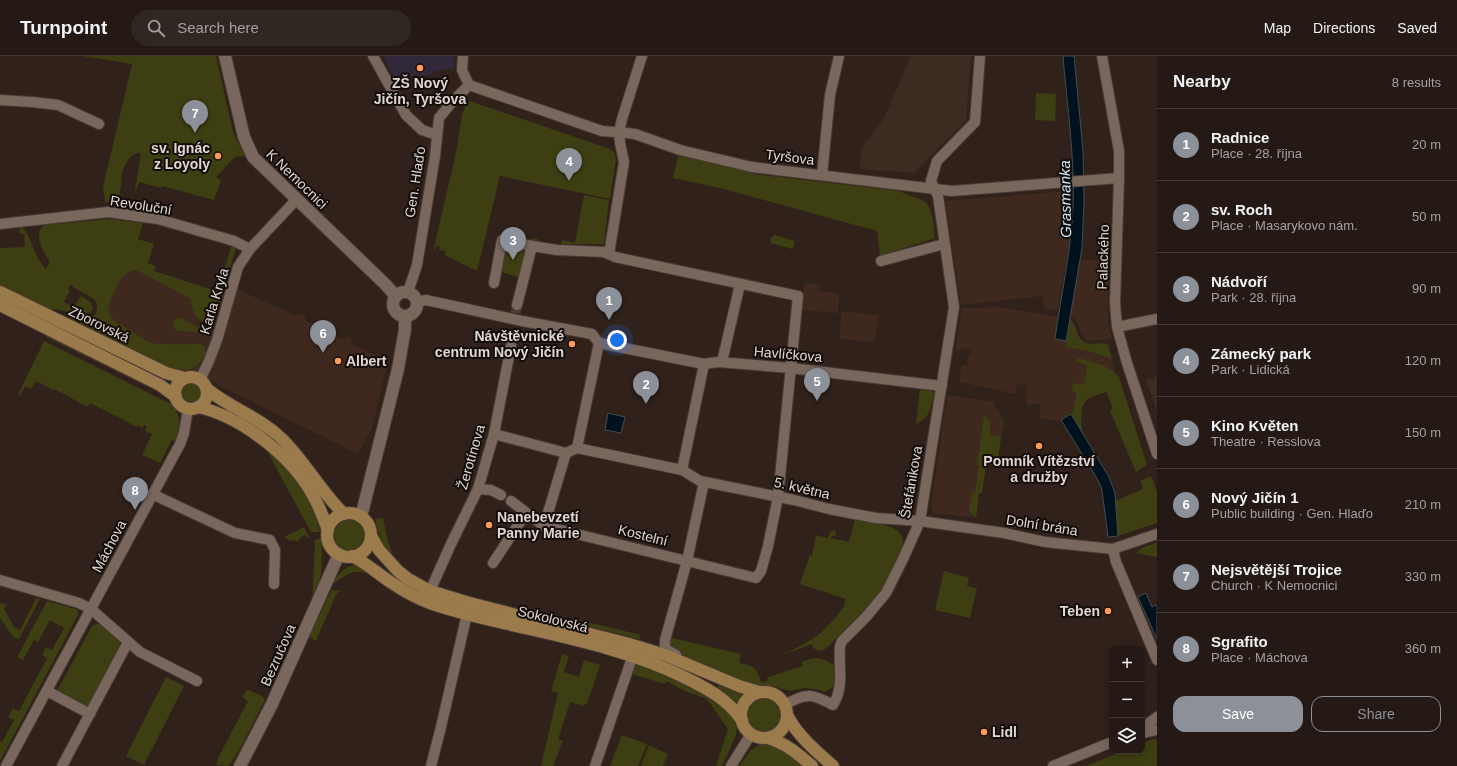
<!DOCTYPE html>
<html lang="en">
<head>
<meta charset="utf-8">
<style>
  :root { --surface:#241914; --page:#302622; --text:#f1f3f6; --muted:#a3a0a0; --line:#413834; --accent:#8c9099 }
  body { margin:0; font-family:Arial,sans-serif; background:var(--page); color:var(--text) }
  .controls { position:absolute; right:12px; bottom:12px; display:grid; overflow:hidden; border-radius:8px; box-shadow:0 2px 10px #0003 }
  .controls button { width:36px; height:36px; display:grid; place-items:center; padding:0; border:0; border-bottom:1px solid var(--line); background:var(--surface); color:var(--text); font:20px sans-serif }
  .you { position:absolute; left:617px; top:284px; width:14px; height:14px; margin:-10px; border:3px solid #fff; border-radius:50%; background:#1a73e8; box-shadow:0 0 0 6px #1a73e833 }
  .badge { display:grid; place-items:center; width:26px; height:26px; border-radius:50%; background:var(--accent); color:#fff; font-size:13px; font-weight:700 }
  .pin { position:absolute; translate:-50% -33px; filter:drop-shadow(0 1px 2px #0008) }
  .pin::after { content:''; position:absolute; top:21px; width:14px; height:12px; background:inherit; clip-path:polygon(0 0,100% 0,50% 100%) }
  .list { margin:0; padding:0; list-style:none }
  h2 { display:flex; justify-content:space-between; align-items:center; height:52px; margin:0; padding:0 16px; font-size:17px }
  h2 small { font-size:13px; font-weight:400; color:var(--muted) }
  .list li { display:grid; grid-template-columns:26px 1fr auto; gap:12px; align-items:center; box-sizing:border-box; height:72px; padding:0 16px; border-top:1px solid var(--line) }
  .list b { display:block; font-size:15px; white-space:nowrap }
  .list p { margin:0; font-size:13px; white-space:nowrap; color:var(--muted) }
  .list em { font-size:13px; font-style:normal; color:var(--muted) }
  .actions { display:flex; gap:8px; padding:12px 16px }
  .actions a { flex:1; padding:9px 0; border:1px solid var(--accent); border-radius:12px; text-align:center; font-size:14px; color:var(--accent) }
  .actions .main { background:var(--accent); color:#fff }
  .icon { flex:none; width:22px; height:22px; fill:none; stroke:currentColor; stroke-width:2; stroke-linecap:round; stroke-linejoin:round }
  .map { position:relative; flex:none; width:1157px; height:710px; overflow:hidden }
  header { display:flex; align-items:center; gap:24px; box-sizing:border-box; height:56px; padding:0 20px; background:var(--surface); border-bottom:1px solid var(--line) }
  header strong { font-size:19px }
  nav { display:flex; gap:22px; margin-inline-start:auto; font-size:14px }
  .search { width:280px; height:36px; background:var(--page); display:flex; align-items:center; gap:10px; box-sizing:border-box; padding:0 14px; border-radius:22px; color:var(--muted); font-size:15px }
  main { display:flex }
  aside { flex:1; background:var(--surface) }
  .map>svg:first-child { display:block }
</style>
</head>
<body>
<header>
<strong>Turnpoint</strong>
<div class="search"><svg class="icon" aria-label="search" viewBox="0 0 24 24"><circle cx="10" cy="10" r="6"/><path d="M15 15l6 6"/></svg>Search here</div>
<nav><a>Map</a><a>Directions</a><a>Saved</a></nav>
</header>
<main>
<div class="map">
<svg width="1157" height="710" viewBox="0 0 1157 710">
  <rect width="100%" height="100%" fill="#30211a"/>
  <g fill="#3f291f">
    <path d="M1069 135 1070 185 1057 254 1045 253 1042 240 961 249 945 145Z"/>
    <path d="M1080 203 1109 206 1108 266 1112 282 1091 285 1086 284 1081 277 1075 261 1070 260Z"/>
    <path d="M129 214 139 215 192 243 191 249 213 269 225 228 236 232 275 251 280 252 297 260 304 258 306 265 343 283 350 280 352 288 388 305 372 372 358 398 190 315 179 317 92 277 123 218Z"/>
    <path d="M805 227 820 228 819 235 839 238 838 257 802 254 804 242H802Z"/>
    <path d="M1001 251 1058 261 1055 283 1066 285 1067 291 1088 295 1112 303 1116 318 1096 306 1087 308 1084 327 1081 328 1074 327 1076 338 1073 357 1059 366 1040 362 1039 359 1041 349 1033 347 1031 350 1028 349 1026 347 1027 341 1025 339 1027 330 1017 328 1015 338 959 326 962 309 967 310 968 306H967L971 294 963 292 955 296 962 252Z"/>
    <path d="M841 255 879 259 875 286 840 283Z"/>
    <path d="M947 339 995 346 994 351 999 355 1003 368 997 409 986 408 982 437H979L976 462 934 457 931 450Z"/>
  </g>
  <g fill="#3b2c21">
    <path d="M911 0H971L966 64 914 117 860 113 861 95 867 83H869L884 62Z"/>
    <path d="M1157 320V356L1146 324Z"/>
  </g>
  <path fill="#312939" d="M383 0H454V12L432 16V18L418 21 417 19 398 23 396 25Z"/>
  <g fill="#3d3e11">
    <path d="M82 0H216L233 76 245 100 235 101 216 121 221 125 214 144 162 130 161 132 139 126 136 135 135 134 141 98 137 97C127 101 124 111 121 121H122L118 149 105 146 103 131 132 8Z"/>
    <path d="M1036 37 1056 38 1055 65 1035 64Z"/>
    <path d="M468 45 473 46 610 93 614 96 616 103 610 143 500 120 477 215 445 199 446 195 439 194 440 190H436L433 196 457 92 462 58Z"/>
    <path d="M678 100 754 115 753 118 899 135 924 145C934 153 933 170 935 182L880 200 877 175 724 133 673 122Z"/>
    <path d="M584 139 609 144 604 188H561L562 184 575 187Z"/>
    <path d="M109 163 143 167 138 183 154 188 148 207 156 210 154 215 217 235 232 189 235 191V195L213 269C200 268 190 256 191 243L136 214C125 215 122 221 117 230 103 256 106 262 131 275 138 279 145 285 152 287 161 289 188 288 198 288L203 289 206 296 205 301 202 303 197 310 188 314 166 311 57 259C72 258 82 267 96 258L97 248 94 243 73 231 71 228 68 232 70 234 64 246 74 251 81 240C87 243 92 246 93 253L91 256C79 262 66 254 54 253L50 256 0 231V192L25 191 24 178H20L19 172H23C33 184 34 201 46 213L50 206C44 196 32 178 44 169Z"/>
    <path d="M500 179 532 185 533 182 538 183 514 248 519 221 501 216 499 228 488 226Z"/>
    <path d="M774 179 795 185 793 192 792 193 771 187V182Z"/>
    <path d="M178 262H181L203 274V276L176 275 173 269 175 263Z"/>
    <path d="M1070 263C1077 269 1076 283 1086 287 1093 290 1101 285 1108 289L1112 303 1088 295 1066 291Z"/>
    <path d="M48 277 163 334 169 341 46 281Z"/>
    <path d="M44 285 173 349C181 360 181 373 175 385L172 384 160 407 142 399 152 378 145 375 147 371 144 369 143 372 138 369 137 371 90 347 88 351 54 333 53 334 36 325 31 333 25 330 20 340 18 339Z"/>
    <path d="M1077 302C1092 305 1109 309 1119 321L1147 409 1136 416 1110 355 1113 353 1106 336C1100 338 1090 340 1086 345 1079 351 1082 367 1082 376L1071 358 1073 357 1076 338 1075 335H1072L1073 327 1081 328 1084 327 1087 309 1076 306Z"/>
    <circle cx="191" cy="337" r="11"/>
    <path d="M920 334 933 335 934 337C931 352 931 361 916 368Z"/>
    <path d="M984 359 990 366V379L1001 381 1002 371 1001 359 1003 368 997 409 986 408 982 437H979L976 462 969 455 972 437H975L979 409H977Z"/>
    <path d="M267 395C278 402 299 423 305 435 312 448 317 462 320 476H311Z"/>
    <path d="M1151 420 1157 436V467L1118 480 1115 445 1143 433 1140 425Z"/>
    <path d="M383 462 388 485 392 497 390 499 382 487 375 463Z"/>
    <circle cx="349" cy="479" r="15"/>
    <path d="M855 464C872 467 910 467 902 493L885 529 879 537 859 561 824 594 819 595 813 592 812 588 799 593 778 600C784 597 792 595 798 591 815 583 832 569 842 552L841 558 846 543 800 528 810 499 812 500 816 479 827 482 832 474 836 475 835 480H832L831 482 849 486Z"/>
    <path d="M304 471 310 483 304 479 299 483V485L288 484 284 481Z"/>
    <path d="M321 482C323 505 322 527 312 549L315 484Z"/>
    <path d="M1157 486V501L1136 497 1142 492Z"/>
    <path d="M354 509H357L370 518C360 515 350 515 342 522 338 524 335 527 331 529 337 520 343 511 354 509Z"/>
    <path d="M944 515 969 522 967 530 977 532 970 562 935 554Z"/>
    <path d="M333 534 344 535 338 536 335 541 316 585 309 581 331 535Z"/>
    <path d="M36 542 40 543 19 583 14 582 0 562V547L6 548 4 553 14 571 20 574Z"/>
    <path d="M47 545 76 553 78 555V559L0 705V685L2 686 14 664 8 661 13 652 19 655 47 602 42 599 46 591 52 594 64 572 50 564 38 586 34 584 23 604 17 601Z"/>
    <path d="M571 562 641 579 639 583 569 565Z"/>
    <path d="M97 568H102L120 584V590L88 651 57 635 92 570Z"/>
    <path d="M672 582 741 598 739 607C755 610 756 611 761 626H766L768 621 803 610 801 606C816 600 821 601 834 609V630L825 636 819 634 805 632 789 635 773 630H761L747 628 672 594 670 593 669 584Z"/>
    <path d="M562 598 569 600 564 616 579 621 584 604 600 609 593 631 586 649 584 648 583 650 570 646 558 683 563 685 553 710H541L558 637 551 635Z"/>
    <path d="M638 607 703 635 734 661 737 671 736 679 722 710H716L728 673 707 643 685 635 666 625 665 628 632 618 635 610Z"/>
    <path d="M166 621 184 630 144 709 126 700Z"/>
    <path d="M719 628 744 638 738 648H736L718 633 717 631Z"/>
    <path d="M249 634 262 640 265 644 240 693 229 710 216 709 219 700 248 645 242 641 246 635Z"/>
    <circle cx="764" cy="659" r="18"/>
    <path d="M622 679 647 688 638 710H610Z"/>
    <path d="M1153 683 1157 684V710H1086L1123 695H1142V687Z"/>
    <path d="M761 688H774L806 710H739L751 694Z"/>
    <path d="M649 689 668 698 663 710H641Z"/>
  </g>
  <g fill="#00121d" stroke="#434d53">
    <path d="M1063 0H1074L1083 95 1084 146 1082 192 1066 285 1055 283C1061 239 1071 196 1073 151 1075 101 1067 50 1063 0Z"/>
    <path d="M608 357 625 361 621 377 605 374Z"/>
    <path d="M1071 358 1109 421 1115 437 1118 480 1108 481 1102 434 1098 424 1061 364Z"/>
    <path d="M1146 537 1152 551 1156 549 1157 551V583L1138 541Z"/>
  </g>
  <g fill="none" stroke-linecap="round" stroke-linejoin="round">
    <path stroke="#4a3c35" stroke-width="10" stroke-dasharray="10 5" stroke-linecap="butt" d="M516 257 517 249"/>
    <g stroke="#483c36" stroke-width="12">
      <g id="street">
        <path d="M373 0 406 59 422 74 437 79"/>
        <path d="M463 0 462 14 469 29"/>
        <path d="M1102 0 1119 95V122L1115 247 1117 271 1127 307 1157 398"/>
        <path d="M469 29 602 75 627 77 635 78 680 94 752 111 952 135 1119 122"/>
        <path d="M0 44 32 46 58 49 99 68"/>
        <path d="M822 119 830 39 839 0"/>
        <path d="M0 168 108 156 158 163 234 185 250 193"/>
        <path d="M609 198 624 106 620 87 619 76 622 63 642 0"/>
        <path d="M881 205 944 188"/>
        <path d="M494 227 502 184 532 190"/>
        <path d="M408 236 417 209 435 100 439 62 452 46 469 29"/>
        <path d="M417 246 426 244 522 265 592 278 599 287"/>
        <path d="M1117 271 1157 263"/>
        <path d="M599 287 577 392 682 414 700 425 794 444 829 453 876 462 920 465 1004 477 1045 486 1113 493 1157 478"/>
        <path d="M599 287 704 308 718 306 790 312 942 330"/>
        <path d="M722 306 740 228"/>
        <path d="M200 324 209 305 217 284 238 211 250 193 296 144"/>
        <path d="M494 378 566 397"/>
        <path d="M682 414 704 308"/>
        <path d="M478 433 491 434 501 439"/>
        <path d="M152 438 235 477 270 484 275 494 274 528"/>
        <path d="M511 445 544 470 756 522 761 515 768 490 778 441 798 240 615 201 604 196 557 194 532 190 517 249"/>
        <path d="M544 470 566 397 577 392"/>
        <path d="M1113 493 1116 506 1157 604"/>
        <path d="M493 507 526 457"/>
        <path d="M0 524 79 547 91 553 140 596 197 625"/>
        <path d="M430 535 451 488 478 433 494 378 511 290"/>
        <path d="M676 599 665 593V584L687 505 704 426"/>
        <path d="M47 635 90 658"/>
        <path d="M785 649C806 636 813 638 833 649 845 629 838 611 840 590L842 585 866 561 886 537 903 503 920 465 954 251 938 140 931 125 937 105 975 66 980 0"/>
        <path d="M1142 672 1157 661"/>
        <path d="M1142 677 1157 674"/>
        <path d="M6 710 180 388 184 377 188 353"/>
        <path d="M62 710 128 586"/>
        <path d="M431 710 441 671 467 558"/>
        <path d="M595 710 633 599"/>
        <path d="M731 710 751 678"/>
        <path d="M1053 710 1112 686"/>
      </g>
    </g>
    <g stroke="#483c36" stroke-width="14">
      <g id="secondary">
        <path d="M225 0 244 81 253 101 385 228 396 240"/>
        <circle cx="405" cy="248" r="12"/>
        <path d="M361 461 398 313 405 273V260"/>
        <path d="M240 710 272 648 339 498"/>
      </g>
    </g>
    <g stroke="#483c36" stroke-width="14">
      <g id="primary">
        <path d="M0 236 166 317 185 322"/>
        <path d="M0 249 160 329 176 341"/>
        <circle cx="191" cy="337" r="16"/>
        <path d="M207 333C230 352 259 361 281 382 305 405 320 435 344 458"/>
        <path d="M198 351C243 361 294 402 315 443 320 453 324 463 328 474"/>
        <circle cx="349" cy="479" r="22"/>
        <path d="M371 480 379 494 398 515 408 523 430 535 466 546 629 588 665 599 739 630 759 636"/>
        <path d="M352 500C368 508 378 518 392 527 404 535 416 542 430 547 455 556 482 562 508 568 568 582 629 594 684 621 708 633 726 642 742 664"/>
        <circle cx="764" cy="659" r="23"/>
        <path d="M788 661C799 681 816 695 833 710"/>
        <path d="M768 682C787 688 797 697 812 710"/>
      </g>
    </g>
    <use href="#street" stroke="#79675e" stroke-width="10"/>
    <use href="#secondary" stroke="#79675e" stroke-width="12"/>
    <use href="#primary" stroke="#9b7b4b" stroke-width="12"/>
  </g>
  <g fill="#fe9c57" stroke="#130d0a" stroke-width="1.5">
    <circle cx="420" cy="12" r="4"/>
    <circle cx="218" cy="100" r="4"/>
    <circle cx="572" cy="288" r="4"/>
    <circle cx="338" cy="305" r="4"/>
    <circle cx="1039" cy="390" r="4"/>
    <circle cx="489" cy="469" r="4"/>
    <circle cx="1108" cy="555" r="4"/>
    <circle cx="984" cy="676" r="4"/>
  </g>
  <g text-anchor="middle" dominant-baseline="central" stroke-width="4" stroke-linejoin="round" paint-order="stroke">
    <g font-size="14" font-weight="bold" fill="#e0d6d1" stroke="#130d0a" text-anchor="end">
      <text x="420" y="27" text-anchor="middle">ZŠ Nový<tspan x="420" dy="16">Jičín, Tyršova</tspan></text>
      <text x="210" y="92">sv. Ignác<tspan x="210" dy="16">z Loyoly</tspan></text>
      <text x="564" y="280">Návštěvnické<tspan x="564" dy="16">centrum Nový Jičín</tspan></text>
      <text x="346" y="305" text-anchor="start">Albert</text>
      <text x="1039" y="405" text-anchor="middle">Pomník Vítězství<tspan x="1039" dy="16">a družby</tspan></text>
      <text x="497" y="461" text-anchor="start">Nanebevzetí<tspan x="497" dy="16">Panny Marie</tspan></text>
      <text x="1100" y="555">Teben</text>
      <text x="992" y="676" text-anchor="start">Lidl</text>
    </g>
    <g font-size="14" fill="#e0d6d1" stroke="#130d0a">
      <text transform="translate(790 101) rotate(7)">Tyršova</text>
      <text transform="translate(297 123) rotate(44)">K Nemocnici</text>
      <text transform="translate(415 126) rotate(-81)">Gen. Hlaďo</text>
      <text transform="translate(141 149) rotate(9)">Revoluční</text>
      <text transform="translate(1103 201) rotate(-88)">Palackého</text>
      <text transform="translate(214 245) rotate(-73)">Karla Kryla</text>
      <text transform="translate(99 268) rotate(26)">Zborovská</text>
      <text transform="translate(788 298) rotate(5)">Havlíčkova</text>
      <text transform="translate(471 401) rotate(-74)">Žerotínova</text>
      <text transform="translate(911 426) rotate(-80)">Štefánikova</text>
      <text transform="translate(802 432) rotate(13)">5. května</text>
      <text transform="translate(1042 469) rotate(9)">Dolní brána</text>
      <text transform="translate(643 479) rotate(14)">Kostelní</text>
      <text transform="translate(109 490) rotate(-62)">Máchova</text>
      <text transform="translate(553 563) rotate(14)">Sokolovská</text>
      <text transform="translate(278 599) rotate(-66)">Bezručova</text>
    </g>
    <g font-size="15" font-style="italic" fill="#cbe9f9" stroke="#130d0a">
      <text transform="translate(1065 143) rotate(-91)">Grasmanka</text>
    </g>
  </g>
</svg>
<div class="controls">
<button>+</button>
<button>−</button>
<button><svg class="icon" aria-label="layers" viewBox="0 0 24 24"><path d="M12 4l9 5-9 5-9-5zM3 14l9 5 9-5"/></svg></button>
</div>
<div class="you"></div>
<div class="pin badge" style="left:609px;top:264px">1</div>
<div class="pin badge" style="left:646px;top:348px">2</div>
<div class="pin badge" style="left:513px;top:204px">3</div>
<div class="pin badge" style="left:569px;top:125px">4</div>
<div class="pin badge" style="left:817px;top:345px">5</div>
<div class="pin badge" style="left:323px;top:297px">6</div>
<div class="pin badge" style="left:195px;top:77px">7</div>
<div class="pin badge" style="left:135px;top:454px">8</div>
</div>
<aside>
<h2>Nearby<small>8 results</small></h2>
<ul class="list">
<li><span class="badge">1</span><div><b>Radnice</b><p>Place · 28. října</p></div><em>20 m</em></li>
<li><span class="badge">2</span><div><b>sv. Roch</b><p>Place · Masarykovo nám.</p></div><em>50 m</em></li>
<li><span class="badge">3</span><div><b>Nádvoří</b><p>Park · 28. října</p></div><em>90 m</em></li>
<li><span class="badge">4</span><div><b>Zámecký park</b><p>Park · Lidická</p></div><em>120 m</em></li>
<li><span class="badge">5</span><div><b>Kino Květen</b><p>Theatre · Resslova</p></div><em>150 m</em></li>
<li><span class="badge">6</span><div><b>Nový Jičín 1</b><p>Public building · Gen. Hlaďo</p></div><em>210 m</em></li>
<li><span class="badge">7</span><div><b>Nejsvětější Trojice</b><p>Church · K Nemocnici</p></div><em>330 m</em></li>
<li><span class="badge">8</span><div><b>Sgrafito</b><p>Place · Máchova</p></div><em>360 m</em></li>
</ul>
<div class="actions"><a class="main">Save</a><a>Share</a></div>
</aside>
</main>
</body>
</html>
